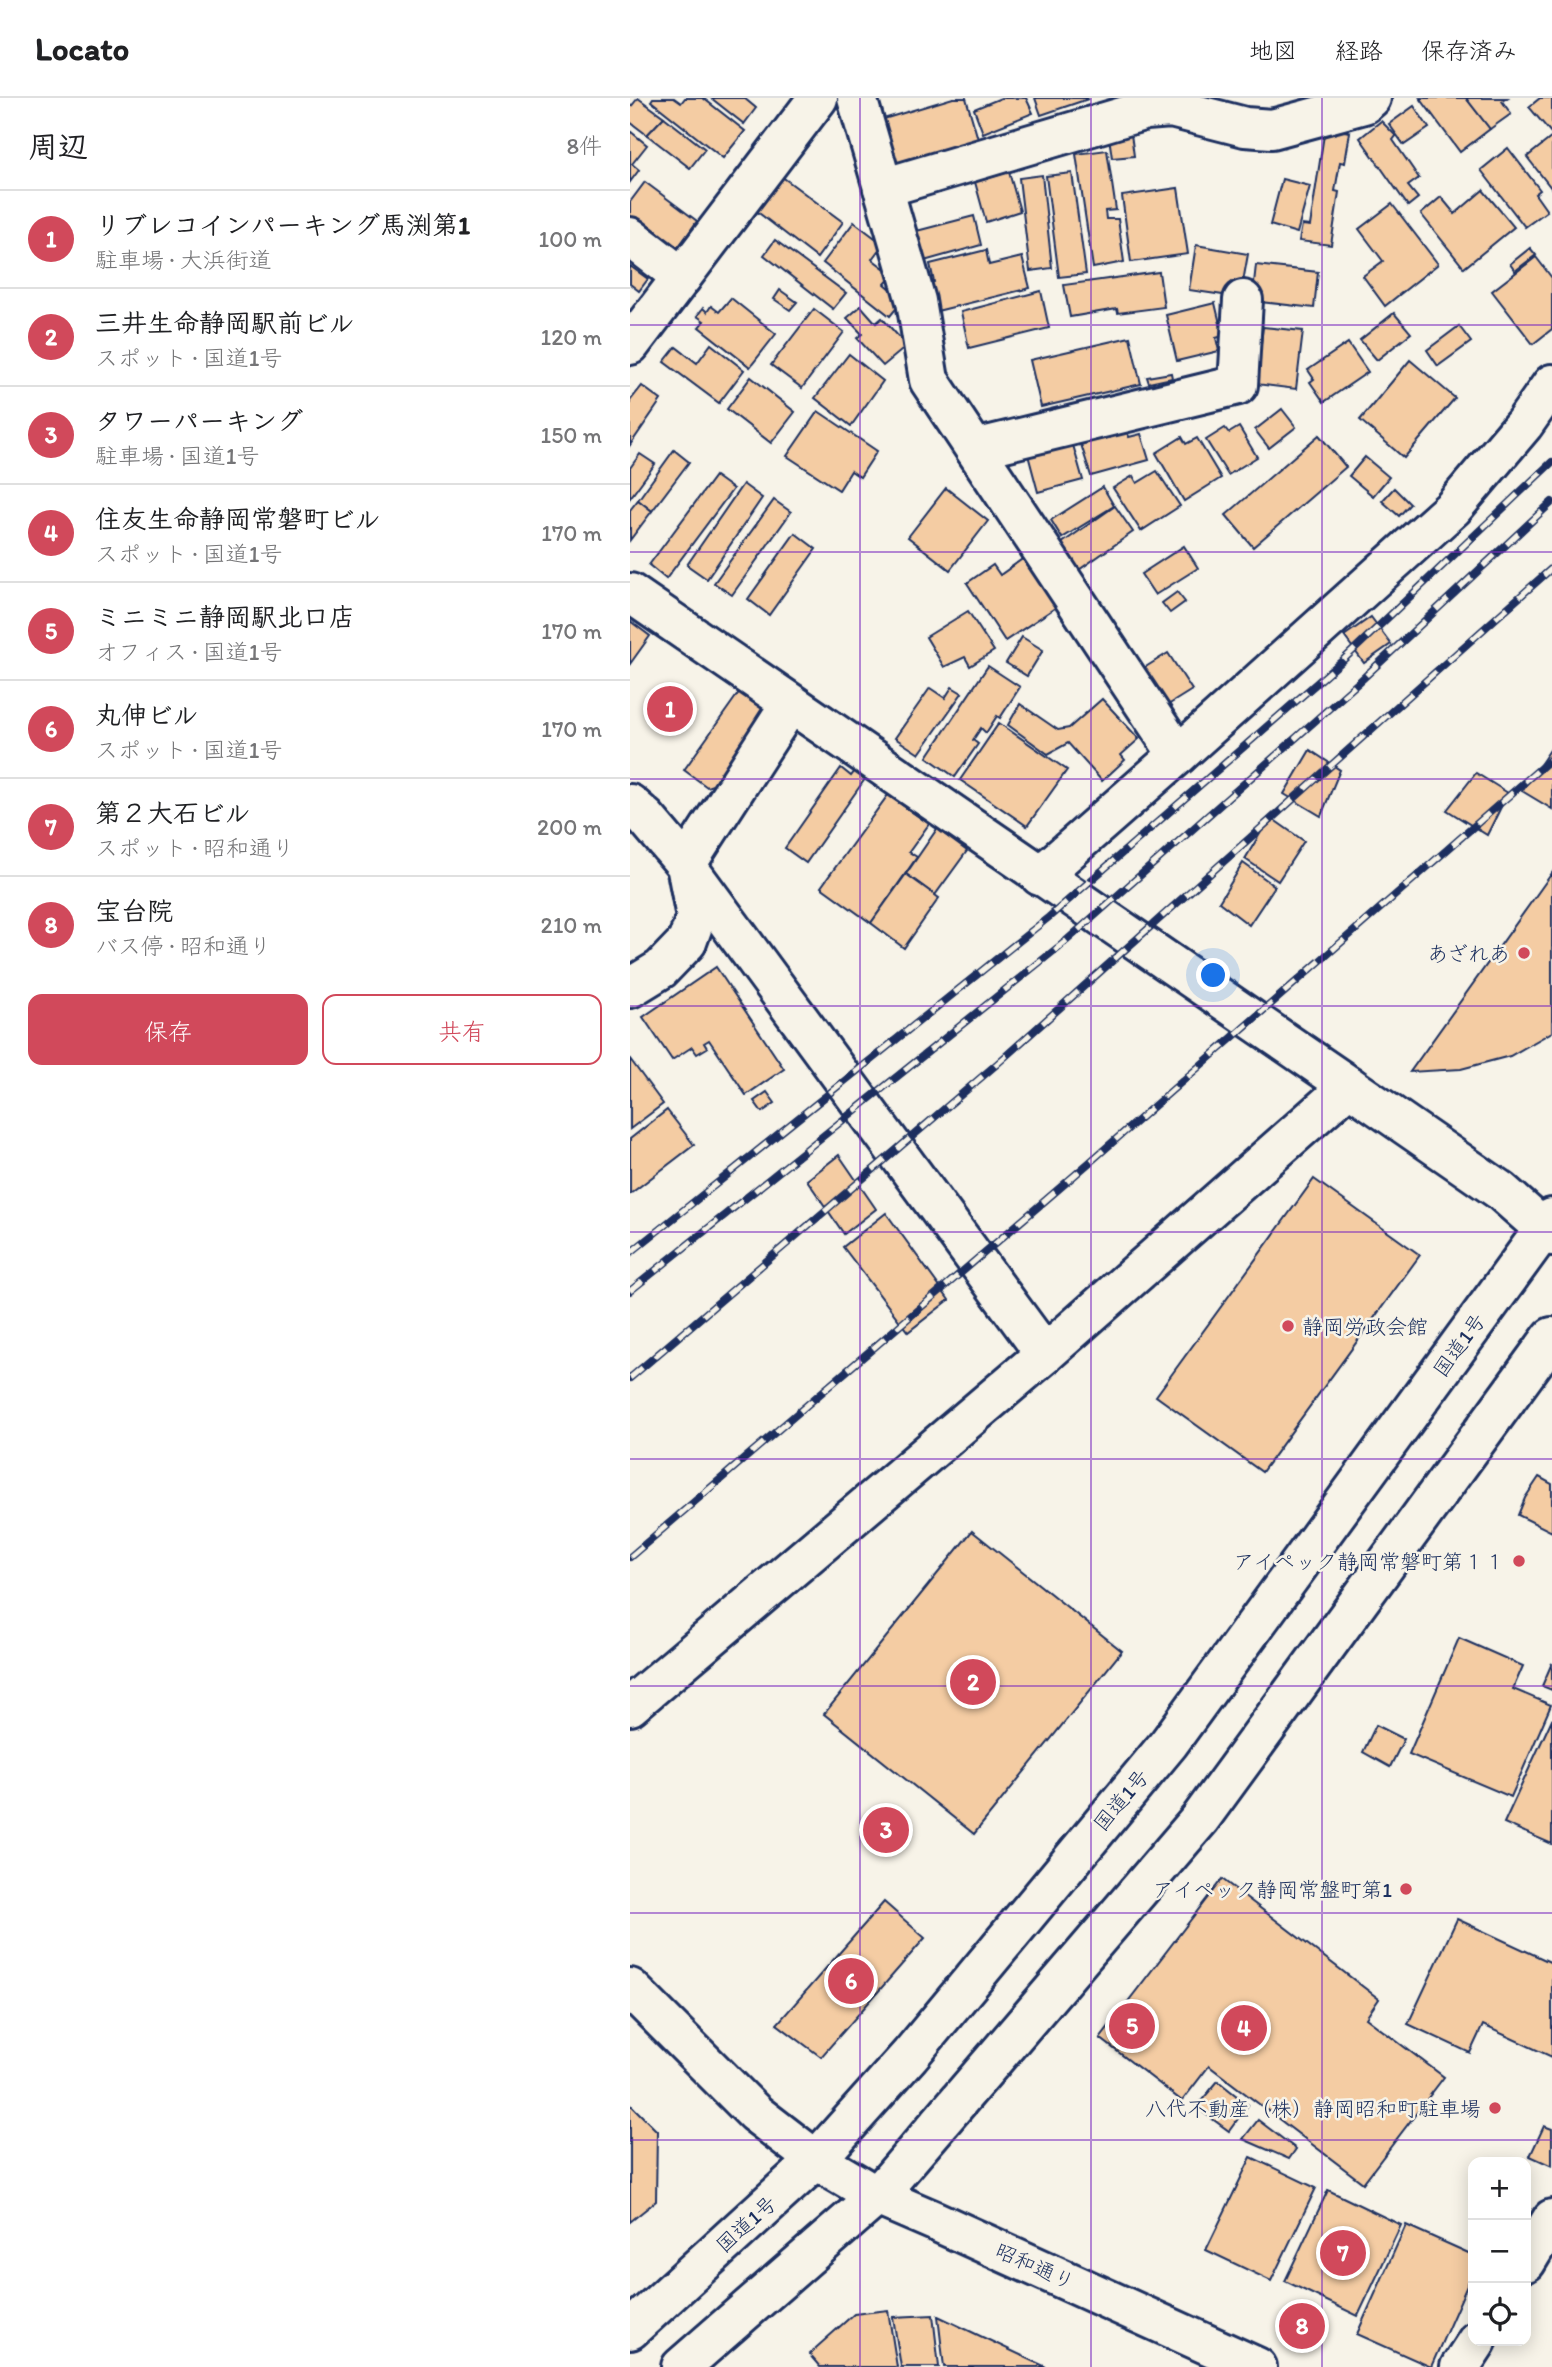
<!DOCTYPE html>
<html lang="ja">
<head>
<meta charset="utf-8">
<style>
  :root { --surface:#fff; --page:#f6f6f6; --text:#202124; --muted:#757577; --line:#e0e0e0; --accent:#d1495b }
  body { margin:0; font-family:Itim,"Klee One",sans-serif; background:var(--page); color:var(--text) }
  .controls { position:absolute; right:21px; bottom:21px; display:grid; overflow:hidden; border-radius:14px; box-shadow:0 4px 18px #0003 }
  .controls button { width:63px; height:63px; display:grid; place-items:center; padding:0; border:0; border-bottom:2px solid var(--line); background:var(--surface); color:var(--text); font:35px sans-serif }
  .you { position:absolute; left:584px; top:878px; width:24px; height:24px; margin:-18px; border:5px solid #fff; border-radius:50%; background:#1a73e8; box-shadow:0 0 0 10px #1a73e833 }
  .badge { display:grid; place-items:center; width:46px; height:46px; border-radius:50%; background:var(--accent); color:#fff; font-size:23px; font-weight:700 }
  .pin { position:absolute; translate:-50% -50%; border:4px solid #fff; box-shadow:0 2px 7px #0006 }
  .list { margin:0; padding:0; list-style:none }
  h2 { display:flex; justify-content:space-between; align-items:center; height:91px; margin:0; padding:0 28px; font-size:30px }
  h2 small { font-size:23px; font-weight:400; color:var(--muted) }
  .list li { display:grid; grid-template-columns:46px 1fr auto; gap:21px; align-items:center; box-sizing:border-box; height:98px; padding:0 28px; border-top:2px solid var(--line) }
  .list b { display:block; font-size:26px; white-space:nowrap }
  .list p { margin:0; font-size:23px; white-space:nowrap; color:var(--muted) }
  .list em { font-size:23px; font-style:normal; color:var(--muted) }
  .actions { display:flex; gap:14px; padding:21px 28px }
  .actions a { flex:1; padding:16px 0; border:2px solid var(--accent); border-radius:14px; text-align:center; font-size:24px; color:var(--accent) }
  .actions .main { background:var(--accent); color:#fff }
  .icon { flex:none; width:38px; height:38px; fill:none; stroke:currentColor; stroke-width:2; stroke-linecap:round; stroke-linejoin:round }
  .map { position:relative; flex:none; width:922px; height:2269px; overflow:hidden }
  header { display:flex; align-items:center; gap:42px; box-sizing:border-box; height:98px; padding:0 35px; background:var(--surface); border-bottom:2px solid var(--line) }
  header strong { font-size:33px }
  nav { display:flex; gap:38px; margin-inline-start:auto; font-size:24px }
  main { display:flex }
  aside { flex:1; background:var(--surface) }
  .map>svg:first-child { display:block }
</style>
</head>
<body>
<header>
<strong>Locato</strong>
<nav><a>地図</a><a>経路</a><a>保存済み</a></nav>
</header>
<main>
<aside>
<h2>周辺<small>8件</small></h2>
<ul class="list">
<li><span class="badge">1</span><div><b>リブレコインパーキング馬渕第1</b><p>駐車場 · 大浜街道</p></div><em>100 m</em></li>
<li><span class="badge">2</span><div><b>三井生命静岡駅前ビル</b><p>スポット · 国道1号</p></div><em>120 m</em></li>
<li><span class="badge">3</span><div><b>タワーパーキング</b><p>駐車場 · 国道1号</p></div><em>150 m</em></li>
<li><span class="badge">4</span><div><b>住友生命静岡常磐町ビル</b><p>スポット · 国道1号</p></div><em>170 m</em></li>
<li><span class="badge">5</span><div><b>ミニミニ静岡駅北口店</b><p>オフィス · 国道1号</p></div><em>170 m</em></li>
<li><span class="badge">6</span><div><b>丸伸ビル</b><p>スポット · 国道1号</p></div><em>170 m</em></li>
<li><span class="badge">7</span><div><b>第２大石ビル</b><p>スポット · 昭和通り</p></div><em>200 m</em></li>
<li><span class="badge">8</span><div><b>宝台院</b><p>バス停 · 昭和通り</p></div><em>210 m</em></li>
</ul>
<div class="actions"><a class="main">保存</a><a>共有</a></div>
</aside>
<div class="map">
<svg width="922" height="2269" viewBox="0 0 922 2269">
  <rect width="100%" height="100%" fill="#f7f3e8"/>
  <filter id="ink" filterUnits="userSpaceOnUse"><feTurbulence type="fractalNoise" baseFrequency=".0143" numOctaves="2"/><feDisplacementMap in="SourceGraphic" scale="14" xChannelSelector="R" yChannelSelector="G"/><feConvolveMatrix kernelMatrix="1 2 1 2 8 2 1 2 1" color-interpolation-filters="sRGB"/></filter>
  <g filter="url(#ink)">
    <g fill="#f4cca3" stroke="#1b2f5e" stroke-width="2">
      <path d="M8 0 34 19 17 37 0 24V10Z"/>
      <path d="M23 0H44L51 5 55 0H73L115 33 93 60 21 3Z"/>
      <path d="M81 0H114L126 10 114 26Z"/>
      <path d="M323 0H336L350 48 262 74 247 23Z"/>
      <path d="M371 0H396L403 15 353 35 344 11Z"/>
      <path d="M405 0H457L458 1 411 17Z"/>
      <path d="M790 0H836L860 31 830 54Z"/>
      <path d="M836 0H877L872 3 881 16 860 31Z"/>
      <path d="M910 0H922V36L899 9Z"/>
      <path d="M784 8 799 30 774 47 759 26Z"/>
      <path d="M34 19 75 51 60 70 17 37Z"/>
      <path d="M751 23 766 38 763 42 789 80 778 88 788 100 778 108 730 40Z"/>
      <path d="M695 30 720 34 715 65 710 64 705 93 709 94 701 147 669 143 672 127 680 128Z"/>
      <path d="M0 33 17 47 2 66 9 72 0 84Z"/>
      <path d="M501 36 504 58 482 60 479 39Z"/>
      <path d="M922 39V91L897 59Z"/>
      <path d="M878 50 910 92 905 96 917 113 895 129 851 72Z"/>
      <path d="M477 52 486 112 475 113 476 121H488L494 164 463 170 446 56Z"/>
      <path d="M379 74 390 113 356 124 345 84Z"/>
      <path d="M442 75 456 176 429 179 416 78Z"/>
      <path d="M412 77 422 170 400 173 389 80Z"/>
      <path d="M151 78 213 124 187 160 125 112Z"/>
      <path d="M652 81 680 88 667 135 640 127Z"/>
      <path d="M15 84 67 123 44 156 0 122V104Z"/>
      <path d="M548 90 558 156 501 164 492 98Z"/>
      <path d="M853 92 884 129 834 170 791 116 811 99 825 116Z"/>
      <path d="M762 106 808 166 755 208 733 178 753 163 729 131Z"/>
      <path d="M344 118 351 147 287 165 279 135Z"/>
      <path d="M224 124 253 146 242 161 263 177 255 186 268 197 264 201 270 206 260 218 193 165Z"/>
      <path d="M145 142 216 195 203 211 134 157Z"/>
      <path d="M566 147 618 156 613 184 603 183 600 198 559 192Z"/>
      <path d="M900 150 906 157 885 173 880 166Z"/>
      <path d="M356 152 359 167 392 159 400 190 303 214 296 185 304 184 300 166Z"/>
      <path d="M906 159 922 180V231L903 246 862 193Z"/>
      <path d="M626 167 688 174 684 210 622 203Z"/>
      <path d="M0 168 18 181 9 193 0 186Z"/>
      <path d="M529 174 534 209 488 215 487 211 440 219 434 187Z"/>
      <path d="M150 192 167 204 160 212 144 201Z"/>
      <path d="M411 193 419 230 339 250 331 214Z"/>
      <path d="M101 200 146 236 120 269 69 229 74 223 67 218 73 210 77 214 81 208 89 214Z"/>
      <path d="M585 205 593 238 586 240 589 253 547 263 536 217Z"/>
      <path d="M231 208 246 225 252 220 277 248 253 268 227 240 232 236 217 220Z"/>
      <path d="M184 211 214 234 172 290 141 267Z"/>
      <path d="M764 215 781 235 747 262 730 242Z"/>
      <path d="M829 228 841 244 808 268 797 252Z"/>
      <path d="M633 229 673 233 666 291 626 286Z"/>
      <path d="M500 239 511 286 411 309 400 262Z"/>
      <path d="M718 245 738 274 694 304 680 284 684 281 678 272Z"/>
      <path d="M81 246 114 272 89 305 34 264 46 249 67 265Z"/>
      <path d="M219 256 253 283 221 328 185 300Z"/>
      <path d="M780 262 825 300 774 360 730 322Z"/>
      <path d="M541 275 542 280 519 285 517 279Z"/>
      <path d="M121 279 165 314 141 345 97 311Z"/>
      <path d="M12 288 31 302 0 347V303Z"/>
      <path d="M652 311 666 329 639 350 625 332Z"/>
      <path d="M188 313 247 353 230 379 221 373 209 392 157 358Z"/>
      <path d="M495 327 499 339 511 336 519 362 461 378 449 340Z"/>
      <path d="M609 329 627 359 598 377 576 342 595 330 599 335Z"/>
      <path d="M689 337 716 369 623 449 596 417Z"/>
      <path d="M552 339 556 346 567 340 591 380 554 403 526 355Z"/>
      <path d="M441 340 453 382 408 394 397 353Z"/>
      <path d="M44 352 59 364 22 413 8 402Z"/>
      <path d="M10 356 25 366 0 400V370Z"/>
      <path d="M735 359 759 379 743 398 719 378Z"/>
      <path d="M527 373 550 408 511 433 483 390 503 378 507 385Z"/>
      <path d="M85 378 103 391 36 481 19 467Z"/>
      <path d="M113 386 132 400 77 481 57 467Z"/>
      <path d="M473 389 484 408 432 440 421 422Z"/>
      <path d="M316 390 358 423 320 472 278 439Z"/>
      <path d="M764 390 780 406 769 418 752 403Z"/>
      <path d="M8 402 22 413 0 442V412Z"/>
      <path d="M144 402 161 414 102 497 84 485Z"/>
      <path d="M485 408 503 434 443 476 425 450Z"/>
      <path d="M165 435 186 451 139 517 118 501Z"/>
      <path d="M554 448 568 470 525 497 511 476Z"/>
      <path d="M398 457 431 506 375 543 337 485 363 467 370 477Z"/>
      <path d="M547 494 555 504 540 515 532 505Z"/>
      <path d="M338 513 364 553 340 568 335 559 314 569 296 539Z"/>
      <path d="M741 519 761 546 734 565 714 538Z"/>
      <path d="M0 523 20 538 0 566Z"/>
      <path d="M392 539 413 552 397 578 376 565Z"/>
      <path d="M538 555 562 592 538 607 514 570Z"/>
      <path d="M358 568 390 589 370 620 367 618 356 635 351 630 343 642 348 646 325 679 297 659Z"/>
      <path d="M322 589 332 595 289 656 265 640 300 590 315 600Z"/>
      <path d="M110 593 132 607 133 623 91 684 77 689 54 672Z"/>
      <path d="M472 601 509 641 491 657 495 662 472 683 438 645 418 656 378 627 390 606 428 632 439 630Z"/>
      <path d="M369 625 437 672 397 728 330 682Z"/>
      <path d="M922 649V711L892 693Z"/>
      <path d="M680 652 710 672 691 718 654 696Z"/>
      <path d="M211 670 221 678 225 673 235 681 176 765 155 750Z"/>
      <path d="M846 675 878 695 857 737 817 712Z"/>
      <path d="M258 697 299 726 279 754 287 759 241 825 191 789Z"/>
      <path d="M640 719 674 743 648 783 615 761Z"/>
      <path d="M307 731 337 753 305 797 276 776Z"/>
      <path d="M613 765 645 788 619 827 589 804Z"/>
      <path d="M922 775V934L880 958 831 971 780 974Z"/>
      <path d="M276 776 309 800 274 850 241 825Z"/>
      <path d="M86 869 154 971 116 997 79 942 74 945 77 950 67 956 62 949 42 962 13 919Z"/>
      <path d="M0 961 33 1006 0 1031Z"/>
      <path d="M137 994 145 1005 132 1014 124 1003Z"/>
      <path d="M37 1012 64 1047 0 1096V1041Z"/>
      <path d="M209 1057 246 1111 214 1136 177 1082Z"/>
      <path d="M684 1081 790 1157 632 1374 526 1298Z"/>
      <path d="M256 1115 319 1202 278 1234 213 1149Z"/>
      <path d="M909 1379 922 1386V1434L888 1417 895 1400Z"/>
      <path d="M342 1433 492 1553 344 1736 194 1616Z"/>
      <path d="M829 1540 893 1568 883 1591 921 1607 881 1699 779 1656Z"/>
      <path d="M922 1565V1592L912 1588Z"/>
      <path d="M922 1621V1746L874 1725Z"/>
      <path d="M746 1627 774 1641 760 1669 733 1654Z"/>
      <path d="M592 1781 749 1901 736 1920 814 1979 733 2085 579 1968 552 2003 470 1940Z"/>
      <path d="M254 1804 295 1840 191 1959 147 1926Z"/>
      <path d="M827 1821 922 1865V1959L853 1927 840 1955 778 1926Z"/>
      <path d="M588 1983 618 2007 599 2033 566 2009Z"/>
      <path d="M0 2006 27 2033 26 2103 0 2124Z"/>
      <path d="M628 2022 666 2051 659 2061 613 2041Z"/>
      <path d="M914 2028 922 2031V2068L900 2058Z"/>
      <path d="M621 2059 686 2090 641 2183 576 2152Z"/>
      <path d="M698 2092 771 2127 728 2218 655 2183Z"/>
      <path d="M776 2127 843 2157V2174L801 2269 727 2236Z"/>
      <path d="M258 2212 267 2269H190L179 2256 224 2216Z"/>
      <path d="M303 2217 309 2269H271L263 2219Z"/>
      <path d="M308 2218 416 2269H314Z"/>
    </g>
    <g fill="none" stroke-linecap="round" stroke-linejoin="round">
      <g stroke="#1b2f5e" stroke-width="44">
        <g id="minor">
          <path d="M227 0 286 203 299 282 548 657"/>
          <path d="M253 90 516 12 541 10 615 29 642 31 734 6 741 0"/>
          <path d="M0 139 52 179"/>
          <path d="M0 247 188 0"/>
          <path d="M345 351 608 287 613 202"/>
          <path d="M0 495 719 988"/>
          <path d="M160 606 56 767 415 1256"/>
          <path d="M0 706 16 720 56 767 66 819 57 844 31 871 0 890"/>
          <path d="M410 778 548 657 823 410 894 326 922 286"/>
          <path d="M0 1608 415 1256 719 988 871 1093 922 1138"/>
          <path d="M0 1890 125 2015 186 2062"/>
          <path d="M896 2164 922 2121"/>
          <path d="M830 2269 847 2243"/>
        </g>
      </g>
      <g stroke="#1b2f5e" stroke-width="44">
        <g id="highway">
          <path d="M186 2062 247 2098 305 2123 627 2269"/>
          <path d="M0 2232 186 2062 280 1957 539 1645 922 1120"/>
          <path d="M51 2269 247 2098 570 1721 922 1239"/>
        </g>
      </g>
      <use href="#minor" stroke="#f7f3e8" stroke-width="38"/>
      <use href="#highway" stroke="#f7f3e8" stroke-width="38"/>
      <g stroke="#1b2f5e" stroke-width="8">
        <g id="rail">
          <path d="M0 1155 419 819 712 563 922 364"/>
          <path d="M0 1193 436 843 729 584 922 404"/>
          <path d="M0 1280 368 965 922 470"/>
          <path d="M0 1459 460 1064 922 660"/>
        </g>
      </g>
      <use href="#rail" stroke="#f7f3e8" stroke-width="5" stroke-dasharray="16" stroke-linecap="butt"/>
    </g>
  </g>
  <path fill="none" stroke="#7b2cbf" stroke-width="2" stroke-opacity="0.55" d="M230 0V2269M461 0V2269M692 0V2269M0 227H922M0 454H922M0 681H922M0 908H922M0 1134H922M0 1361H922M0 1588H922M0 1815H922M0 2042H922"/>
  <g fill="#d1495b" stroke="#f7f3e8" stroke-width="2.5">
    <circle cx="894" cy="855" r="7"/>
    <circle cx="658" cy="1228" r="7"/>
    <circle cx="889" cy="1463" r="7"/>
    <circle cx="776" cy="1791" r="7"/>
    <circle cx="865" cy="2010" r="7"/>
  </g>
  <g text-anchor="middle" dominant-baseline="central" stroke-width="5" stroke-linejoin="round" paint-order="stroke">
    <g font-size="21" fill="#1b2f5e" stroke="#f7f3e8" text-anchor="end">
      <text x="880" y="855">あざれあ</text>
      <text x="672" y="1228" text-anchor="start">静岡労政会館</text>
      <text x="875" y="1463">アイペック静岡常磐町第１１</text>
      <text x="762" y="1791">アイペック静岡常盤町第1</text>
      <text x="851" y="2010">八代不動産（株）静岡昭和町駐車場</text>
    </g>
    <g font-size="21" fill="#1b2f5e" stroke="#f7f3e8">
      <text transform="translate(829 1247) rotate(-54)">国道1号</text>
      <text transform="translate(491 1702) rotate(-50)">国道1号</text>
      <text transform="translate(116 2126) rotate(-42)">国道1号</text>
      <text transform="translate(405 2168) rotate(24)">昭和通り</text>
    </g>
  </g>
</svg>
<div class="controls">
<button>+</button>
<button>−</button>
<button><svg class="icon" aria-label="locate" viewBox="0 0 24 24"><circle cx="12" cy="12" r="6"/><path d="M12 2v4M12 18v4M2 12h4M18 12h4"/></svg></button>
</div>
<div class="you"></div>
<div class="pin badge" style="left:40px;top:611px">1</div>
<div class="pin badge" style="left:343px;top:1584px">2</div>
<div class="pin badge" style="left:256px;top:1732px">3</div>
<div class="pin badge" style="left:614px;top:1930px">4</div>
<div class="pin badge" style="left:502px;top:1928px">5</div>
<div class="pin badge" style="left:221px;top:1883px">6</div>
<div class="pin badge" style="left:713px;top:2155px">7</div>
<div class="pin badge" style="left:672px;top:2228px">8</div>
</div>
</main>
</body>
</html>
